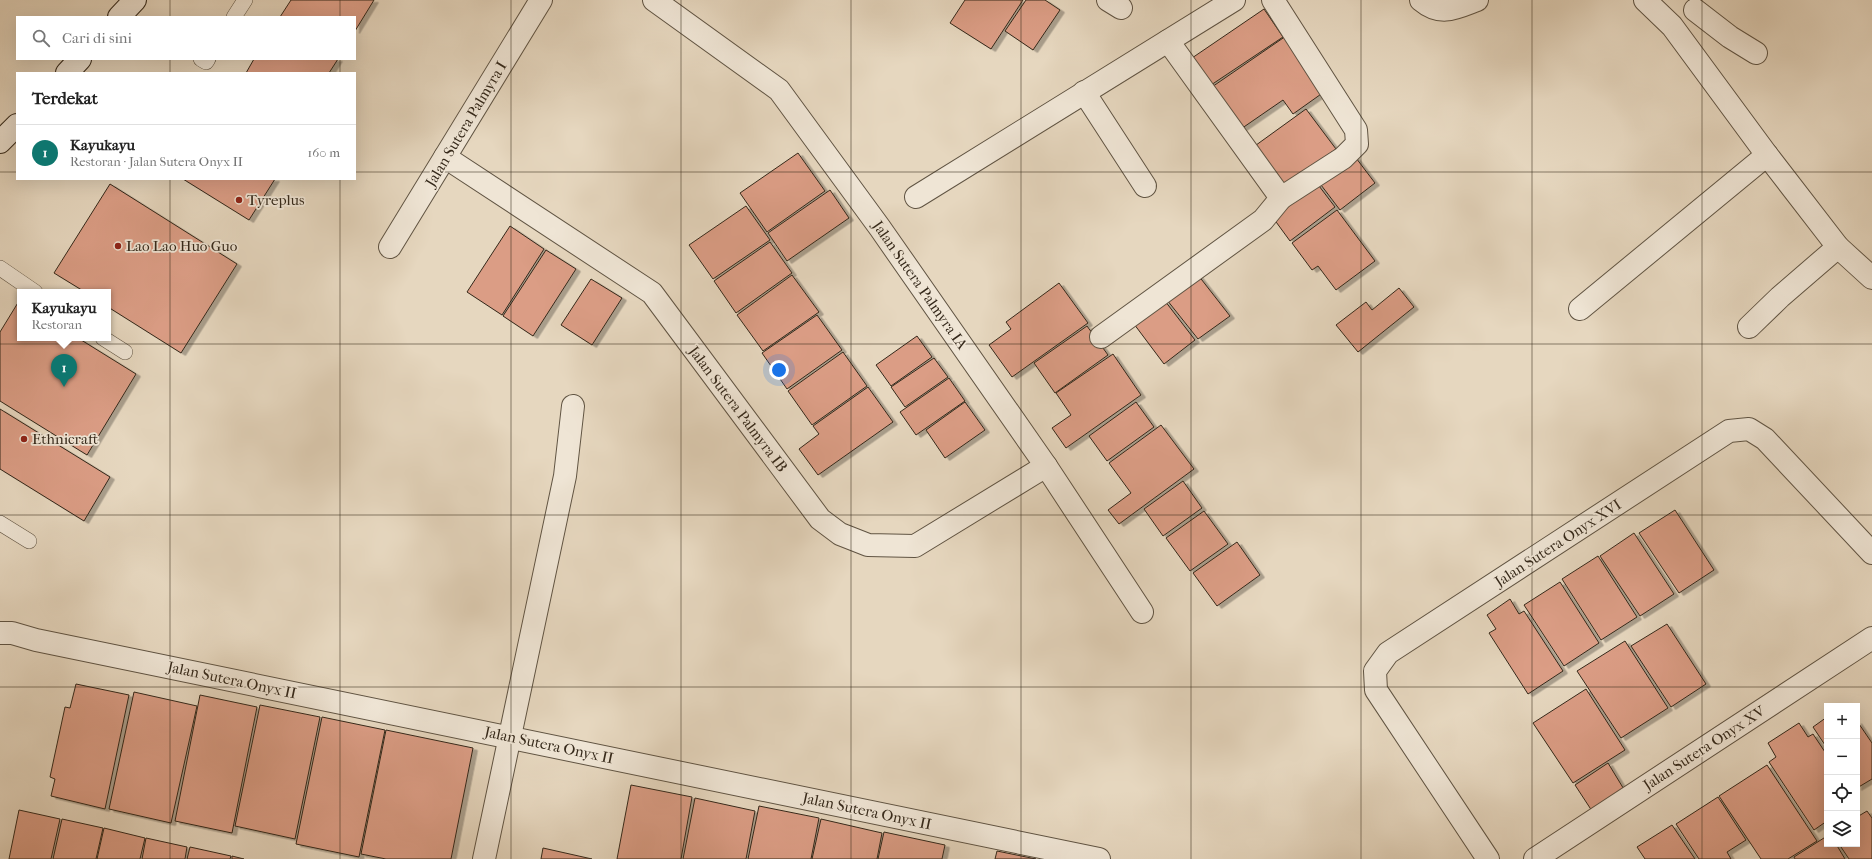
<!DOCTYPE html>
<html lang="id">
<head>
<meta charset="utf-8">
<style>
  :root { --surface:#fff; --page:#f6f6f6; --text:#222; --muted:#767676; --line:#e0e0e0; --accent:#0f766e }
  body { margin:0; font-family:"IM FELL French Canon",serif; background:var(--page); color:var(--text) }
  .controls { position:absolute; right:12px; bottom:12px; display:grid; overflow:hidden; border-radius:0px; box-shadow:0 4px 16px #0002 }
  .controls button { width:36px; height:36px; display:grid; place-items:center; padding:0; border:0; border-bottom:1px solid var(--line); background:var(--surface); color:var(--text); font:20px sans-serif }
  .you { position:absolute; left:779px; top:370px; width:14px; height:14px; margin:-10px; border:3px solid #fff; border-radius:50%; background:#1a73e8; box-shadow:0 0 0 6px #1a73e833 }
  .badge { display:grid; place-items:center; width:26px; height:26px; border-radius:50%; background:var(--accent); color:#fff; font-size:13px; font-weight:700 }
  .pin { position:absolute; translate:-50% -33px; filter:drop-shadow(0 1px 2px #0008) }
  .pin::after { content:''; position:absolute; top:21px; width:14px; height:12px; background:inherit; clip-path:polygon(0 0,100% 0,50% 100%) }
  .popup { position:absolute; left:17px; top:289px; width:94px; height:52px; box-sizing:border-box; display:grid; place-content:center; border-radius:0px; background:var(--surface); filter:drop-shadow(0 1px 3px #0005); font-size:13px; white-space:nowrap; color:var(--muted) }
  .popup b { font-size:15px; color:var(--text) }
  .popup::after { content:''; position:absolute; left:50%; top:100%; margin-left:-8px; border:8px solid transparent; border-top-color:var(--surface) }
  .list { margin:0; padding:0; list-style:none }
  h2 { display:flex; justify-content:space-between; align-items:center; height:52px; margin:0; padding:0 16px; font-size:17px }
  h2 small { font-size:13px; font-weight:400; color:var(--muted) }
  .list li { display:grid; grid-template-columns:26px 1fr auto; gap:12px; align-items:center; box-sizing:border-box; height:56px; padding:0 16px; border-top:1px solid var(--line) }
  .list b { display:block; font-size:15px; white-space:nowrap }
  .list p { margin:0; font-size:13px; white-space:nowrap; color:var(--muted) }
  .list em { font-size:13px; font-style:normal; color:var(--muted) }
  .icon { flex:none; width:22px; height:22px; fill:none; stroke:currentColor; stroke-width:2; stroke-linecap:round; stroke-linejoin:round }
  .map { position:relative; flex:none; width:1872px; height:859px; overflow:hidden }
  .search { position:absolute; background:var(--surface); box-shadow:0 4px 16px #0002; left:16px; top:16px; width:340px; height:44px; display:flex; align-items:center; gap:10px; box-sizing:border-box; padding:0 14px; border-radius:0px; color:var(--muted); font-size:15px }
  .panel { position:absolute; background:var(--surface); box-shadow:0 4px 16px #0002; left:16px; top:72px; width:340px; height:108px; border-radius:0px }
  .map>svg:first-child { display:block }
</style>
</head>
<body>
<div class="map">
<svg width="1872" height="859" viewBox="0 0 1872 859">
  <defs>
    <filter id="shadow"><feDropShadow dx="4.5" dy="2.5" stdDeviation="0" flood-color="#0004"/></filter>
  </defs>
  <rect width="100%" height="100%" fill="#e6d7bf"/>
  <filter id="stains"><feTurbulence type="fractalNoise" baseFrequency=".005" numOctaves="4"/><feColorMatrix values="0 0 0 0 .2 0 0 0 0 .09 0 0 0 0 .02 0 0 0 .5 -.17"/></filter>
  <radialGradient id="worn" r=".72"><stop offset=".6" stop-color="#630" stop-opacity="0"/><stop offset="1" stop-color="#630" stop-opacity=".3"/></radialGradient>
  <g fill="#db9d85" stroke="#34281a" filter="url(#shadow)">
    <path d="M291 0H374L355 31V17H280Z"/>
    <path d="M965 0H1023L991 49 950 23Z"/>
    <path d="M1026 0H1045L1060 10 1033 50 1005 31Z"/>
    <path d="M1264 9 1283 37 1211 85 1192 58Z"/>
    <path d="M1286 36 1324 92 1293 114 1283 100 1238 131 1209 89Z"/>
    <path d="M254 59H338L329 73H246Z"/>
    <path d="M1306 109 1336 149 1281 188 1252 148Z"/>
    <path d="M798 153 825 191 767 232 740 193Z"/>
    <path d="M1353 154 1375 183 1340 210 1318 181Z"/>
    <path d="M183 179H275L249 220Z"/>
    <path d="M1316 182 1335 207 1290 241 1271 215Z"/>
    <path d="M110 184 237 264 181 353 108 307V292H85L54 273Z"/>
    <path d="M830 190 849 218 787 261 768 233Z"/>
    <path d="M746 206 770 240 713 279 689 245Z"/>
    <path d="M1337 210 1375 261 1336 290 1318 266 1312 270 1292 243Z"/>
    <path d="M510 226 544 249 502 315 467 292Z"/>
    <path d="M770 242 792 273 736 313 714 281Z"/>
    <path d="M546 250 576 269 533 336 503 316Z"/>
    <path d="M792 275 819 312 763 351 737 315Z"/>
    <path d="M1198 275 1230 316 1198 339 1167 300Z"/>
    <path d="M591 279 622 298 592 345 561 325Z"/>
    <path d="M1059 283 1088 323 1012 377 989 345 1011 329 1006 322Z"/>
    <path d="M1399 288 1414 307 1358 352 1336 325 1366 302 1372 310Z"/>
    <path d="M19 301 20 338H78L136 374 87 455 0 401V332Z"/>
    <path d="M1165 301 1195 340 1164 364 1134 324Z"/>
    <path d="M817 315 842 350 787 389 762 353Z"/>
    <path d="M1087 326 1108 355 1055 393 1034 363Z"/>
    <path d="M917 336 932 357 891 386 876 365Z"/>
    <path d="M843 352 867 386 812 425 788 391Z"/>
    <path d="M1113 354 1141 395 1066 448 1052 428 1071 415 1056 393Z"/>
    <path d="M934 358 948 377 905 407 891 387Z"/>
    <path d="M949 378 965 401 916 435 900 412Z"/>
    <path d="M868 387 893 422 818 475 799 449 819 434 813 426Z"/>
    <path d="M965 402 985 430 945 458 926 430Z"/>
    <path d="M1136 402 1154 427 1107 461 1089 436Z"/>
    <path d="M0 409 110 477 84 521 0 469Z"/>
    <path d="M1161 425 1194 469 1119 524 1108 510 1131 493 1109 463Z"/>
    <path d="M1183 481 1202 508 1163 536 1144 509Z"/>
    <path d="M1675 510 1714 570 1679 593 1639 533Z"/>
    <path d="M1204 511 1228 544 1190 571 1166 538Z"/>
    <path d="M1634 533 1674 594 1640 616 1600 556Z"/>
    <path d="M1237 542 1260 575 1217 606 1193 573Z"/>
    <path d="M1598 556 1637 617 1601 640 1562 579Z"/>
    <path d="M1560 582 1599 643 1564 666 1524 605Z"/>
    <path d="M1510 599 1519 614 1524 611 1563 671 1528 694 1489 633 1496 629 1487 615Z"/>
    <path d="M1667 624 1706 684 1671 707 1631 646Z"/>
    <path d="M1625 641 1668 708 1621 738 1577 671Z"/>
    <path d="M76 684 129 695 105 809 51 796 55 779 50 777 65 707 70 708Z"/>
    <path d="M1586 689 1625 750 1573 783 1533 723Z"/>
    <path d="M134 692 197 706 171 823 109 809Z"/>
    <path d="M200 695 257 707 232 833 175 821Z"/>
    <path d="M260 705 320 717 295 839 235 826Z"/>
    <path d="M322 717 385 730 359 857 296 844Z"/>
    <path d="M1827 717V748L1813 727Z"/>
    <path d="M1857 721 1872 743V779L1857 788Z"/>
    <path d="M1799 723 1808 737 1813 734 1827 755V821L1814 830 1769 762 1776 757 1768 743Z"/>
    <path d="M386 730 473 748 451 859H386L361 854Z"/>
    <path d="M1608 763 1625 791 1592 811 1575 785Z"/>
    <path d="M1767 765 1817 841 1788 859H1761L1719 796Z"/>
    <path d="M631 785 692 797 681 859H617Z"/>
    <path d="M1718 797 1746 840 1727 852 1731 859H1699L1676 824Z"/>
    <path d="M695 798 755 811 746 859H683Z"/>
    <path d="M759 806 819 818 811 859H748Z"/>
    <path d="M19 810 60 819 51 859H9Z"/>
    <path d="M1867 811 1872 818V859H1849L1839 844H1857V817Z"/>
    <path d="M62 819 103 828 96 859H53Z"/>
    <path d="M821 819 882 833 877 859H812Z"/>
    <path d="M1672 825 1695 859H1645L1637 847Z"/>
    <path d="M104 828 145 838 140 859H97Z"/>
    <path d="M884 832 945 845 942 859H878Z"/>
    <path d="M1827 836V844H1836L1845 859H1795L1794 857Z"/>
    <path d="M146 838 187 847 185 859H142Z"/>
    <path d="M190 847 231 856 230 859H187Z"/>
    <path d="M543 848 592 859H541Z"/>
    <path d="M997 851 1036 859H995Z"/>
    <path d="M232 856 244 859H232Z"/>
  </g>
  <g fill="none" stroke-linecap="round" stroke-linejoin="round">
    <g stroke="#605443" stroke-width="16">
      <g id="service">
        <path d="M234 17 245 0"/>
        <path d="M201 59 206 62 208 59"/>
        <path d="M0 268 35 292"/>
        <path d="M103 338 125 352"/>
        <path d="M0 523 29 541"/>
      </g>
    </g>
    <g stroke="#605443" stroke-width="24">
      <g id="minor">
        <path d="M654 0 779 90 880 228 1046 466 1142 612"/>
        <path d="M1108 0 1121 8"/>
        <path d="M1273 0 1356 130 1357 144 1343 158 1281 198"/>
        <path d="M1421 0C1441 17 1456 8 1477 0"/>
        <path d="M1645 0 1672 26 1767 155 1838 247 1872 278"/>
        <path d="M1695 10 1730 37 1756 53"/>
        <path d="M1084 92 1145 186"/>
        <path d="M445 157 652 293 820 519 840 534 868 545 915 546 1046 466"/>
        <path d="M916 197 1234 0"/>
        <path d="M390 247 541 0"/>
        <path d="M1580 309 1767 155"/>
        <path d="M1749 327 1780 297 1838 247"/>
        <path d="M1101 337 1263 220 1281 198 1168 41"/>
        <path d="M0 633H12L36 640 1099 859"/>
        <path d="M484 859 565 476 573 406"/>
        <path d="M1488 859 1376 690 1375 671 1388 653 1729 431 1749 429 1765 439 1872 553"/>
        <path d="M1535 859 1872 638"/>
      </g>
    </g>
    <g stroke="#34281a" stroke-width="24">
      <g id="secondary">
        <path d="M119 17 135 0"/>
        <path d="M67 73 80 59"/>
        <path d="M0 142 17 125"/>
      </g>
    </g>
    <use href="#service" stroke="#efe5d5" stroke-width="15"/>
    <use href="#minor" stroke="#efe5d5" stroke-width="22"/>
    <use href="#secondary" stroke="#efe5d5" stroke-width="22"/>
  </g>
  <path fill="none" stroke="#34281a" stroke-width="1" stroke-opacity="0.55" d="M170 0V17M340 0V17M511 0V859M681 0V859M851 0V859M1021 0V859M1191 0V859M1361 0V859M1532 0V859M1702 0V859M170 59V73M340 59V73M0 172H17M355 172H1872M170 179V859M340 179V859M0 344H1872M0 515H1872M0 687H1872"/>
  <g fill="#8f2418" stroke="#efe5d5" stroke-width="1.5">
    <circle cx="239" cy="200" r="4"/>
    <circle cx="118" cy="246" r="4"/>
    <circle cx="24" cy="439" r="4"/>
  </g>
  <g text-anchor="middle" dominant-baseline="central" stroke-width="3.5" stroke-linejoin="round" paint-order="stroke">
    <g font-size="15" fill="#34281a" stroke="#efe5d5">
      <text transform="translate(466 124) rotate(-59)">Jalan Sutera Palmyra I</text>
      <text transform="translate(920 285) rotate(55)">Jalan Sutera Palmyra IA</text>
      <text transform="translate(738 409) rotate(53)">Jalan Sutera Palmyra IB</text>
      <text transform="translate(1558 543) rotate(-33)">Jalan Sutera Onyx XVI</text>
      <text transform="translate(232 680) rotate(12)">Jalan Sutera Onyx II</text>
      <text transform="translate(549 745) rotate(12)">Jalan Sutera Onyx II</text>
      <text transform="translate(1704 748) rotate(-33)">Jalan Sutera Onyx XV</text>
      <text transform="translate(867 811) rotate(12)">Jalan Sutera Onyx II</text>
    </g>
    <g font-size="15" fill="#34281a" stroke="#efe5d5" text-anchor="start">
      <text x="247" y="200">Tyreplus</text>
      <text x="126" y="246">Lao Lao Huo Guo</text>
      <text x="32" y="439">Ethnicraft</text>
    </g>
  </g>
  <rect width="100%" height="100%" filter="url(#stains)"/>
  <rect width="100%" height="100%" fill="url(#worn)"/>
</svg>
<div class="controls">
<button>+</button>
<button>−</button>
<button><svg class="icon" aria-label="locate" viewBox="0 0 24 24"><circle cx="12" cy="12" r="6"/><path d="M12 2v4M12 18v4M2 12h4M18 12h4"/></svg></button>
<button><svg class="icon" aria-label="layers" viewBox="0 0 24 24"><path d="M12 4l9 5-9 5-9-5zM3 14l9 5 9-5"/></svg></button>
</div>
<div class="you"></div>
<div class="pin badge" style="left:64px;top:387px">1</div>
<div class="popup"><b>Kayukayu</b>Restoran</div>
<div class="search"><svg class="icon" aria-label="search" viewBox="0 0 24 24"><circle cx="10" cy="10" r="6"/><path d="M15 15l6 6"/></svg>Cari di sini</div>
<section class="panel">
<h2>Terdekat<small></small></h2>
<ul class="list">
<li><span class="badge">1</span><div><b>Kayukayu</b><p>Restoran · Jalan Sutera Onyx II</p></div><em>160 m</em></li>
</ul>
</section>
</div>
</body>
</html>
